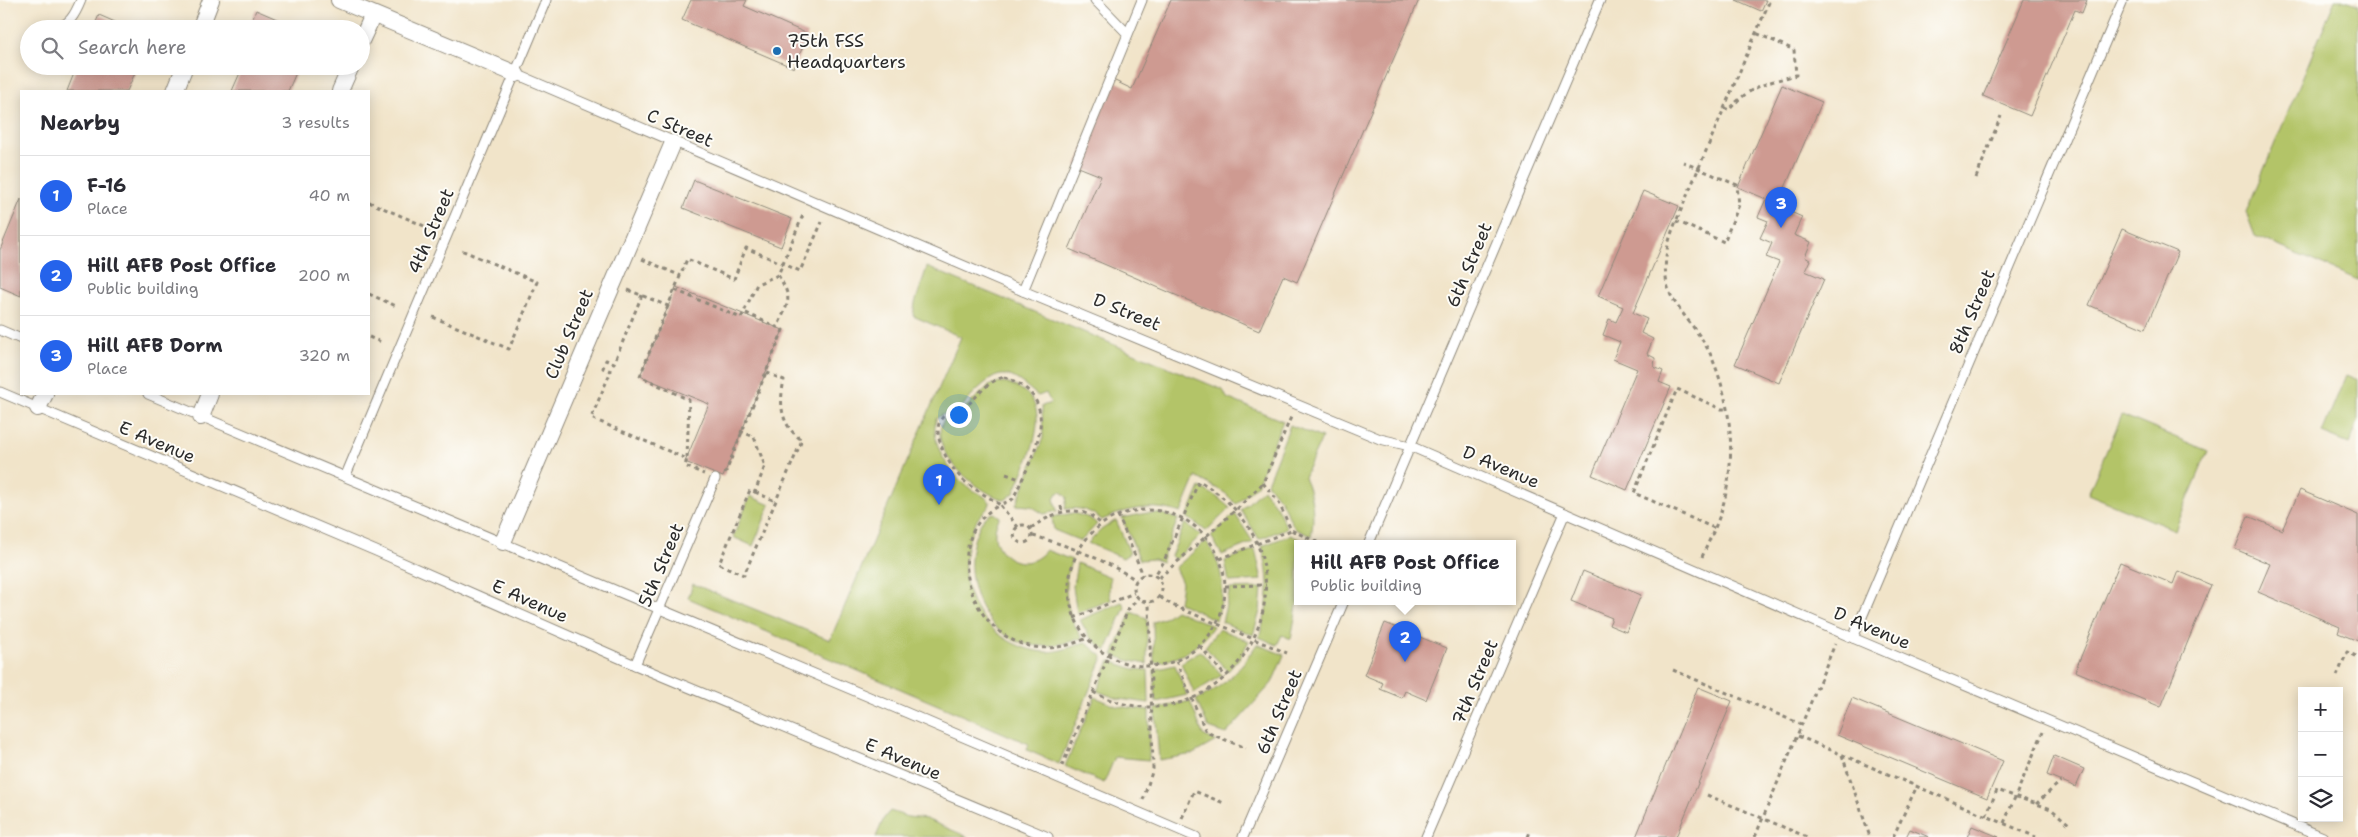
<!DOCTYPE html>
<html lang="en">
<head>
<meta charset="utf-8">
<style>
  :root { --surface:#fff; --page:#f7f7f7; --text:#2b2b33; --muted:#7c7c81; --line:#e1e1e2; --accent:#2563eb }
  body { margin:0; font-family:"Shantell Sans",sans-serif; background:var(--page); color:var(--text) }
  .controls { position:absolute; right:15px; bottom:15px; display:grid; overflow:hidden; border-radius:0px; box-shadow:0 2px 12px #0003 }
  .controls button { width:45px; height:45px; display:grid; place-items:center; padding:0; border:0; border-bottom:1px solid var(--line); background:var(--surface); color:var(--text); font:25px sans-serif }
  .you { position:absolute; left:958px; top:414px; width:18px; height:18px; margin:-12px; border:4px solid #fff; border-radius:50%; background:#1a73e8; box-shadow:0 0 0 8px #1a73e833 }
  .badge { display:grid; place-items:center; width:32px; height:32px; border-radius:50%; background:var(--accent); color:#fff; font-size:16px; font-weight:700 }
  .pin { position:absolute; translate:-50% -41px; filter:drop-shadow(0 1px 2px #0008) }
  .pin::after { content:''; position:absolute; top:26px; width:18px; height:15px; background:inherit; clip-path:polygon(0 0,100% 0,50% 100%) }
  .popup { position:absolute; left:1294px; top:540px; width:222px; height:65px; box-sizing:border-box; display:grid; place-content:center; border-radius:0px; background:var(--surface); filter:drop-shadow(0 1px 4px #0005); font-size:16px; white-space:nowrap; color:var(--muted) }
  .popup b { font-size:19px; color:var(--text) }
  .popup::after { content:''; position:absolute; left:50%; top:100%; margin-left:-10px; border:10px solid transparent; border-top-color:var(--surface) }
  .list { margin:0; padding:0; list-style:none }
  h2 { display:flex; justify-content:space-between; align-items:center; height:65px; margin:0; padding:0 20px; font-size:21px }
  h2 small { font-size:16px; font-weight:400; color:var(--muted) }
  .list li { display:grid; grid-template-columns:32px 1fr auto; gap:15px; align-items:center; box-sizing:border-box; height:80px; padding:0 20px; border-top:1px solid var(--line) }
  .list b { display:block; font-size:19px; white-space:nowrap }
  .list p { margin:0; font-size:16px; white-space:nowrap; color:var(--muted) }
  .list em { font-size:16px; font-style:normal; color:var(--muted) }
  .icon { flex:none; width:28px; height:28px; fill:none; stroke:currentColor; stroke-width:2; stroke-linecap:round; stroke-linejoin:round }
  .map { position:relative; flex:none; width:2358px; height:837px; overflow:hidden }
  .search { position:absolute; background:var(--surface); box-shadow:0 2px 12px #0003; left:20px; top:20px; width:350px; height:55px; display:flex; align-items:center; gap:12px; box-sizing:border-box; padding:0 18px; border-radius:28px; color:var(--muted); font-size:19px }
  .panel { position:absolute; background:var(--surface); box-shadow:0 2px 12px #0003; left:20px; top:90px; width:350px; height:305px; border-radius:0px }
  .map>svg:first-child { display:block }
</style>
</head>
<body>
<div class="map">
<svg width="2358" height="837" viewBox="0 0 2358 837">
  <rect width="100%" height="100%" fill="#fdfcf7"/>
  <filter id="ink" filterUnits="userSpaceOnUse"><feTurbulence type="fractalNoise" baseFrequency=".02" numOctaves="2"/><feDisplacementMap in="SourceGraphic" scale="10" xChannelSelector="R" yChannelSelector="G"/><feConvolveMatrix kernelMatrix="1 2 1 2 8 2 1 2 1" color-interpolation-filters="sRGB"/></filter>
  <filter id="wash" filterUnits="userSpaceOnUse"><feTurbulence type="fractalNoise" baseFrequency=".0096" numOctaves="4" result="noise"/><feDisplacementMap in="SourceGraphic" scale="20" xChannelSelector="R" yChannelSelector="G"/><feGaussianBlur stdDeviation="1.12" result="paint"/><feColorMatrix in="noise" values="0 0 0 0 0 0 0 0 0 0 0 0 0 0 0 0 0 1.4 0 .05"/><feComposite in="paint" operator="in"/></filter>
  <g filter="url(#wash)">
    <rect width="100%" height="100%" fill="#f1e4c9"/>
    <g fill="#b3c467" stroke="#6f7849">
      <path d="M2335 0H2347L2358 5V280L2255 236 2246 212Z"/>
      <path d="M927 267 1223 390 1227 398 1283 421 1257 485 1236 504 1225 493 1196 477 1181 513C1152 503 1129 508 1102 520 1090 510 1080 507 1065 509L1067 497 1061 492 1057 493 1054 498 1057 511 1044 514 1031 506 1016 505 1043 438 1042 406 1051 403 1046 393 1038 396C1010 372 1002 365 974 393 970 398 966 404 961 407 953 413 944 412 936 419 930 443 949 473 968 487 975 492 986 495 990 503 989 509 983 512 979 517 971 529 966 547 965 561 961 607 1000 649 1045 652 1059 652 1072 647 1085 642L1103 657 1059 764 1027 750 1029 744 688 598 693 584 830 640 961 337 913 316 915 303Z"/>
      <path d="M2346 375 2358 380V422L2349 444 2322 433Z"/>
      <path d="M1000 382C1064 393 1029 456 1014 493L1005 500C978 493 923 449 945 418L959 413 990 385Z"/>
      <path d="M2122 415 2208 451 2175 530 2088 494Z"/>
      <path d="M1290 425 1322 438 1304 477C1313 495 1315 517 1311 536L1295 529 1281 501 1267 483Z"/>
      <path d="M1200 487 1217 497 1230 508 1206 531 1187 517Z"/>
      <path d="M1263 489 1276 506 1287 528 1259 539 1241 510Z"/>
      <path d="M750 496 770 505 753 546 733 537Z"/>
      <path d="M994 513 1000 517C980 548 1023 580 1046 550L1072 560C1060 587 1067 615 1082 638 1065 644 1044 649 1026 644 979 633 960 572 977 532 980 524 984 515 994 513Z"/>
      <path d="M1073 513 1090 518 1097 524 1081 541 1054 530 1052 517Z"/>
      <path d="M1147 513 1162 514 1178 519 1161 562 1154 559 1140 560 1122 518Z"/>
      <path d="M1235 514 1253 542 1222 555 1211 536Z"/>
      <path d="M1116 520 1130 553 1123 558 1088 543 1101 530Z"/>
      <path d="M1185 523 1201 535 1175 560 1171 556Z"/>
      <path d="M1290 535 1299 539 1300 543H1298V601L1291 639 1282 635 1277 645 1259 637C1270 603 1271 581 1262 546Z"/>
      <path d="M1206 541C1223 565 1227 591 1216 620L1179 603 1182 583 1175 568Z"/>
      <path d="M1255 549 1262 580 1229 582 1225 561Z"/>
      <path d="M1077 563 1110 577 1109 591 1111 600 1077 613 1073 587Z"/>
      <path d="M1262 588 1260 611 1253 635 1222 622 1230 589Z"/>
      <path d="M1122 602 1125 607 1106 651 1090 637 1080 620Z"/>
      <path d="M1175 610 1213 626C1199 648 1179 660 1154 663L1153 622 1164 618Z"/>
      <path d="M1131 612 1147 618V664L1130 661 1113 655Z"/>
      <path d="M1219 629 1249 641 1240 657 1228 671 1205 647Z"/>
      <path d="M1257 644 1284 655 1272 683 1226 734 1209 728 1196 700C1224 687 1240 670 1257 644Z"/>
      <path d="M1200 651 1222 675 1194 693 1181 663Z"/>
      <path d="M1110 661 1134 669 1148 670 1149 703 1119 699 1097 691Z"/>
      <path d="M1175 665 1187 695 1156 702 1154 670Z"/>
      <path d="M1095 697 1116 706 1149 710V760L1115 757 1104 783 1065 766Z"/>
      <path d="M1190 701 1203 735 1216 741 1193 754 1159 760 1155 709Z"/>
      <path d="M890 811 908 817 926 819 968 837H876L884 818Z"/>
    </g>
    <g id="blocks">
      <g fill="#ce9a91">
        <path d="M691 0H747L744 6 808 34 794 68 682 20Z"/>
        <path d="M1171 0H1419L1297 282 1283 276 1259 331 1069 249 1101 176 1076 166 1113 80 1132 89Z"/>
        <path d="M1736 0H1766L1761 11Z"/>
        <path d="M2024 0H2087L2082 13 2075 10 2030 116 1983 96Z"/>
        <path d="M256 10 300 29H248Z"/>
        <path d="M99 15 131 29H93Z"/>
        <path d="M77 66H138L127 91H67Z"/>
        <path d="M243 66H299L288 91H232Z"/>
        <path d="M1782 85 1822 102 1777 206 1802 217 1794 235 1811 242 1805 257 1810 260 1805 271 1824 279 1779 383 1735 364 1779 262 1766 257 1772 243 1760 238 1768 221 1758 217 1766 199 1738 187Z"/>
        <path d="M694 180 792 219 781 247 683 208Z"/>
        <path d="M1643 191 1679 206 1633 313 1647 319 1641 333 1653 339 1647 354 1655 358 1654 367 1663 371 1659 382 1671 387 1627 490 1592 475 1637 369 1613 359 1620 342 1603 335 1609 319 1616 322 1623 307 1598 296Z"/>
        <path d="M21 199V296L0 287V250Z"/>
        <path d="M2122 229 2178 252 2145 329 2089 305Z"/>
        <path d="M676 287 783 330 723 477 685 462 709 404 640 376Z"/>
        <path d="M2300 490 2358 515V641L2338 633 2340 627 2258 592 2270 564 2235 549 2248 516 2282 530Z"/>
        <path d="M2120 562 2173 584 2178 571 2211 585 2161 707 2075 671Z"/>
        <path d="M1583 571 1641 595 1626 632 1609 625 1612 618 1571 601Z"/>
        <path d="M1385 623 1447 648 1426 700 1405 691 1402 698 1380 689 1383 683 1364 675Z"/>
        <path d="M1698 687 1732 701 1676 837H1636Z"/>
        <path d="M1852 698 2003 761 1987 798 1837 735Z"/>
        <path d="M2054 756 2084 769 2076 787 2047 775Z"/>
        <path d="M1972 826 1999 837H1967Z"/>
        <path d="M1910 829 1929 837H1906Z"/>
      </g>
    </g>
  </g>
  <g filter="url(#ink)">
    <use href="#blocks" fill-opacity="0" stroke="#8e887a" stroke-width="1"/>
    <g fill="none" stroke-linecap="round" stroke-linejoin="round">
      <g stroke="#8e887a" stroke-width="11">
        <g id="lane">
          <path d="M1095 0 1127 33"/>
          <path d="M53 29C69 26 75 15 81 0"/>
          <path d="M516 74 1023 291 1380 439 1410 446 1853 638 2323 837"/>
          <path d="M1023 291 1142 0"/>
          <path d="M0 330 21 339"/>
          <path d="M0 392 376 551 635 665 1048 837"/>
          <path d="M148 394 905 712 1196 837"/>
          <path d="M346 475 546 0"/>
          <path d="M1369 543 1600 0"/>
          <path d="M1853 638 2123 0"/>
          <path d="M635 665 715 479"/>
          <path d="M1243 837 1344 601"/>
          <path d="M1426 837 1565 513"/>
        </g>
      </g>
      <g stroke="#8e887a" stroke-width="18">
        <g id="street">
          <path d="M339 0 516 74"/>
          <path d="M200 29 211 0"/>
          <path d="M361 41 373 15"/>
          <path d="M175 91 185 66"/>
          <path d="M340 91 351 66"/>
          <path d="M38 408 45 394"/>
          <path d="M201 417 210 394"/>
          <path d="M503 542 673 143"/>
        </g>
      </g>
      <g stroke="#8e887a" stroke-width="3" stroke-dasharray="4 4" stroke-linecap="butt">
        <path d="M1724 108 1729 110C1749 86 1767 83 1796 75L1794 50 1756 33"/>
        <path d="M1976 178 2001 116"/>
        <path d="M369 202 429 228"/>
        <path d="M1676 221 1724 242 1739 205 1737 185 1683 162"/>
        <path d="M642 259 681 276"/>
        <path d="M778 275C793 300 789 300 778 326"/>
        <path d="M628 290 668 306 687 259 734 279 746 248 800 271 822 222"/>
        <path d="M675 290 741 318 744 312"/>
        <path d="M369 294 396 306"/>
        <path d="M642 295 614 363 606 360 603 368 611 371 591 418 687 459 685 466 704 474"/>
        <path d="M668 306 640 376 689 400 687 459"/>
        <path d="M433 317 509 349 537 282 461 250"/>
        <path d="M369 337 381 342"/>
        <path d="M1004 377C1068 399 1032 457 1013 499L1000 505C990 497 978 492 968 484 954 475 928 434 942 418 947 412 958 412 965 407 979 396 985 382 1004 377Z"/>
        <path d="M740 431 754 437 765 466 755 492 750 490 719 564 744 575 802 440C780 425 779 404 784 380L765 372"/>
        <path d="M725 474 783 330 744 312 757 284 778 275 803 215"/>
        <path d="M1006 474 1022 480"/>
        <path d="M1263 483 1279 503 1291 530 1319 543"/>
        <path d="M755 492 775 501"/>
        <path d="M1061 506 1062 512"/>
        <circle cx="1147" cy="588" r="78"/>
        <path d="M1118 515 1143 575"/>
        <circle cx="1023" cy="534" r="9"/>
        <path d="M1018 527 1000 505C927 539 981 687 1087 638"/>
        <path d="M1031 528C1054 512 1078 501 1101 524"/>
        <path d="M1714 528 1634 493 1677 389 1721 409H1727"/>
        <path d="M1033 536C1068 545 1105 560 1136 580"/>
        <path d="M1702 557C1708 543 1715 529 1720 515 1737 464 1733 408 1712 358 1703 336 1687 321 1674 301 1660 279 1665 247 1675 224L1770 0"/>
        <path d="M1220 559 1291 530"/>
        <circle cx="1148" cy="588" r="14"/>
        <path d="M1159 578 1237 509 1263 483 1291 417"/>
        <path d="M1225 586 1266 585"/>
        <path d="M1160 597 1172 605 1287 653"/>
        <path d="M1074 618 1134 593"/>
        <path d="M1200 646 1226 677"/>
        <path d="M1176 661 1206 732 1246 748"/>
        <path d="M1673 670 1803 725"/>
        <path d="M2337 676 2347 652 2358 657"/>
        <path d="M1093 692C1226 763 1344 565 1199 481L1163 563 1155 575"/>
        <path d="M1798 736 2036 837"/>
        <path d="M1842 755 1870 837"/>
        <path d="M1062 766 1128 610 1138 598"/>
        <path d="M1707 795 1807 837"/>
        <path d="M1143 800 1153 769 1149 603"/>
        <path d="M2036 804 2061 781"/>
        <path d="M1986 816 1997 790 2051 809 2069 824"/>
        <path d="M1182 818 1194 791 1224 803"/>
        <path d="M2004 823 2043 732"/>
        <path d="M1528 837 1530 832"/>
        <path d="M1755 837 1835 644"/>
        <path d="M1893 837 1917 786"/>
      </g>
      <use href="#lane" stroke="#fff" stroke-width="9"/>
      <use href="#street" stroke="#fff" stroke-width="16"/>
    </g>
  </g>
  <circle fill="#1f6fb2" stroke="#fdfcf7" stroke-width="2" cx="777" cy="51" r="5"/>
  <g text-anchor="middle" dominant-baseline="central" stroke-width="4" stroke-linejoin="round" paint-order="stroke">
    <g font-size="18" fill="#2b2b2b" stroke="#fdfcf7" text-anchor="start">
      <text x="787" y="41">75th FSS<tspan x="787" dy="21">Headquarters</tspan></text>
    </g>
    <g font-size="18" fill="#2b2b2b" stroke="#fdfcf7">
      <text transform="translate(680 128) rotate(23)">C Street</text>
      <text transform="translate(431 231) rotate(-67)">4th Street</text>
      <text transform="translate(1469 265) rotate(-67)">6th Street</text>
      <text transform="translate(1127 312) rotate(22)">D Street</text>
      <text transform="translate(1972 312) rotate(-67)">8th Street</text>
      <text transform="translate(569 334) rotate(-67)">Club Street</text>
      <text transform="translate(157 442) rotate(23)">E Avenue</text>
      <text transform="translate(1501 467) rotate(23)">D Avenue</text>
      <text transform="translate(661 565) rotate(-67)">5th Street</text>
      <text transform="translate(530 601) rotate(24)">E Avenue</text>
      <text transform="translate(1872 628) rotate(23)">D Avenue</text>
      <text transform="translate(1475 682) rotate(-67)">7th Street</text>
      <text transform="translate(1279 712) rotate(-67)">6th Street</text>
      <text transform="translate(903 759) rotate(23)">E Avenue</text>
    </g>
  </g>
</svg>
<div class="controls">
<button>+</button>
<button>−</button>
<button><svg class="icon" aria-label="layers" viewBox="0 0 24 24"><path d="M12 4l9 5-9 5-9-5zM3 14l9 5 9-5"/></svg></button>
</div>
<div class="you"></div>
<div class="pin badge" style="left:939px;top:505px">1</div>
<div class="pin badge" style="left:1405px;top:662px">2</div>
<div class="popup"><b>Hill AFB Post Office</b>Public building</div>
<div class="pin badge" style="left:1781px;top:228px">3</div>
<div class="search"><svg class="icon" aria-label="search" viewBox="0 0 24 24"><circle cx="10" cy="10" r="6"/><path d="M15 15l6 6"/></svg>Search here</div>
<section class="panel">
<h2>Nearby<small>3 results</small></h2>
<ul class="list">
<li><span class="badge">1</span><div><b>F-16</b><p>Place</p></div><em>40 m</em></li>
<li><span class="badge">2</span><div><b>Hill AFB Post Office</b><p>Public building</p></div><em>200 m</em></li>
<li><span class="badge">3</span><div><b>Hill AFB Dorm</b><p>Place</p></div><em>320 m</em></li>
</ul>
</section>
</div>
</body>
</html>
